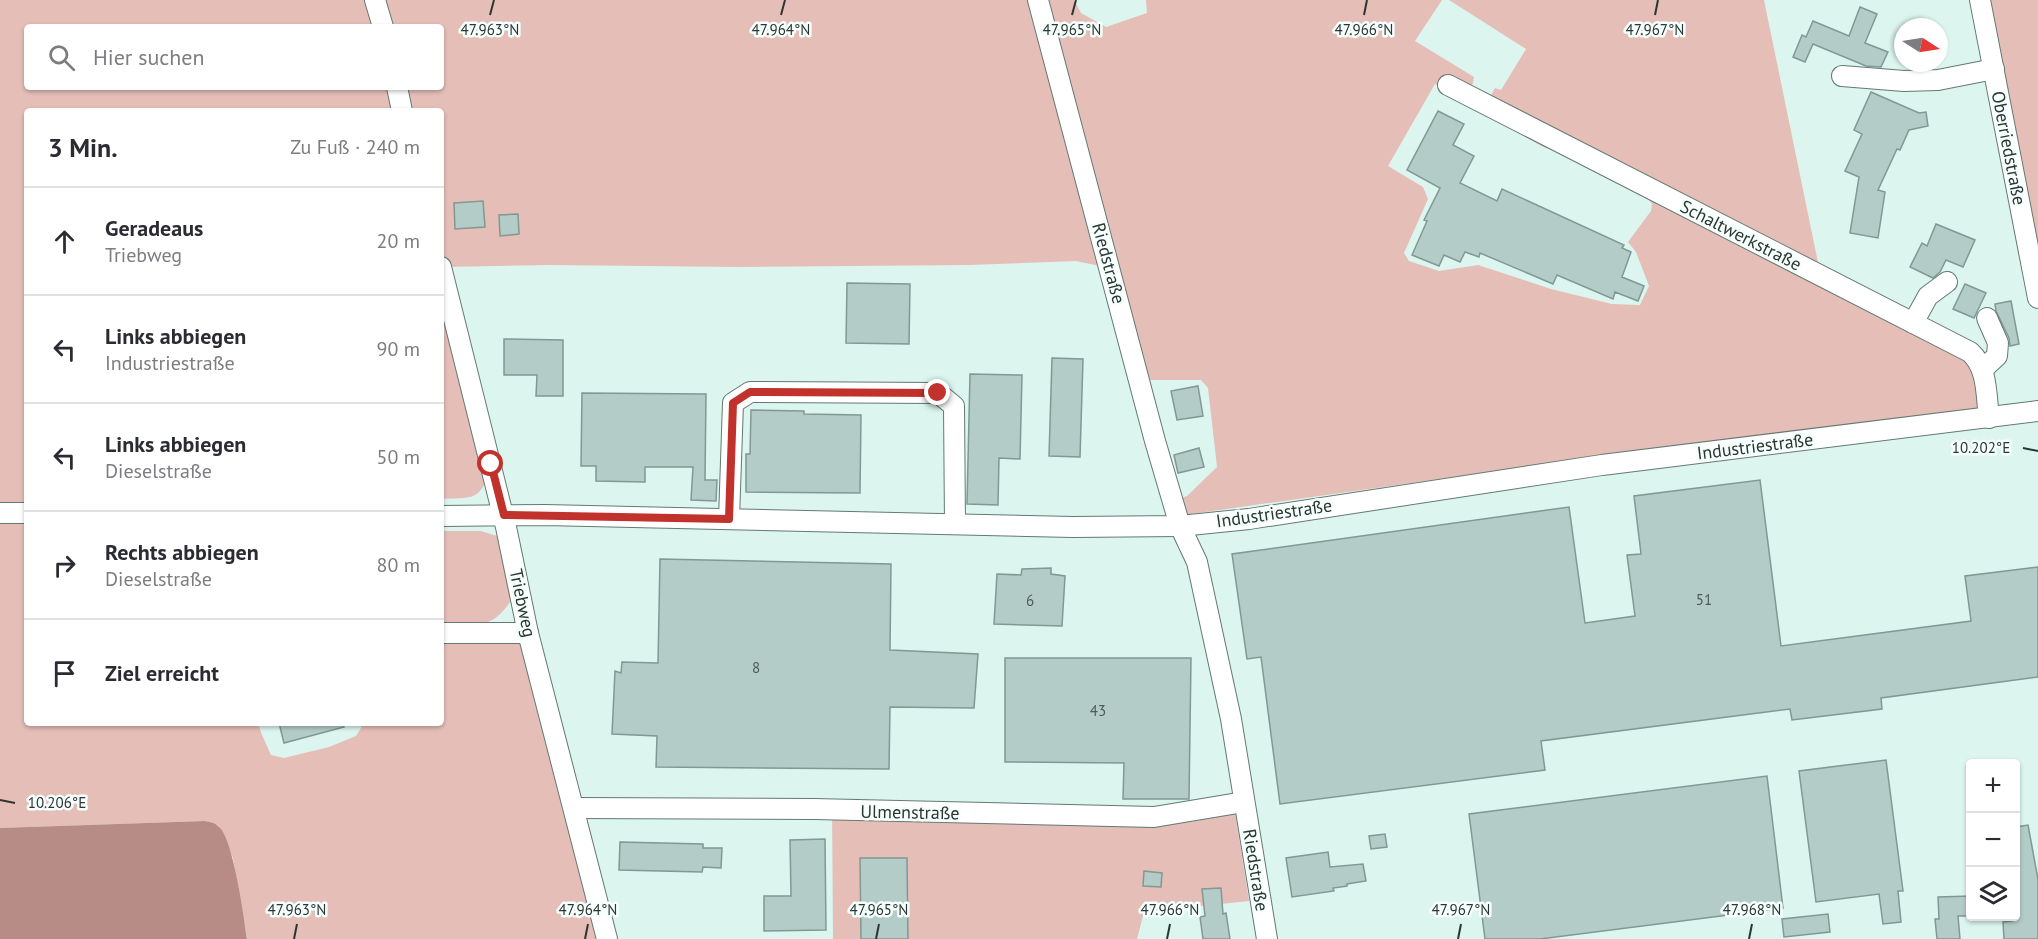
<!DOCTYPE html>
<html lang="de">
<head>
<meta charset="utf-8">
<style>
  :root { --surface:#fff; --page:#f7f7f7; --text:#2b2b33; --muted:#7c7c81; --line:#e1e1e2 }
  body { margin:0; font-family:"PT Sans",sans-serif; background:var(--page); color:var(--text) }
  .controls { position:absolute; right:18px; bottom:18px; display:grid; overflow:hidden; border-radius:6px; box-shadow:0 2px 4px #0004 }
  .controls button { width:54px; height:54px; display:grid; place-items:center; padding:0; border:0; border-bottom:2px solid var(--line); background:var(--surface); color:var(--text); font:30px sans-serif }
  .compass { position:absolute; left:1894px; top:18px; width:54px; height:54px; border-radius:50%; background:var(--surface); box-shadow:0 2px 4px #0004; rotate:102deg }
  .stop { position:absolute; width:18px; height:18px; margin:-14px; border:4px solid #c0322b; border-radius:50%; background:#fff }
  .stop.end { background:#c0322b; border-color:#fff; box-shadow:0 2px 6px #0008 }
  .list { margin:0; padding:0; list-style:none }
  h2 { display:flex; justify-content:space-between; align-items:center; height:78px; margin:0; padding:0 24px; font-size:26px }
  h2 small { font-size:20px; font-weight:400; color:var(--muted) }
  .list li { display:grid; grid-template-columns:39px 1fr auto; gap:18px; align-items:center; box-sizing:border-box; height:108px; padding:0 24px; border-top:2px solid var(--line) }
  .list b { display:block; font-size:22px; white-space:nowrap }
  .list p { margin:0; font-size:20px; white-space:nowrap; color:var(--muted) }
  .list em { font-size:20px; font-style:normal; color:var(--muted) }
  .icon { flex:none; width:33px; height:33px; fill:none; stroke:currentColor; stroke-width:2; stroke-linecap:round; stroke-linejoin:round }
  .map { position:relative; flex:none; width:2038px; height:939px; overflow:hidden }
  .search { position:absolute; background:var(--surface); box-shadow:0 2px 4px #0004; left:24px; top:24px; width:420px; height:66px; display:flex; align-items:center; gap:15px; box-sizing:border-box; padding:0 21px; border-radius:6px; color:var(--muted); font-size:22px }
  .panel { position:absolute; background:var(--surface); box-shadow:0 2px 4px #0004; left:24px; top:108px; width:420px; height:618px; border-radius:6px }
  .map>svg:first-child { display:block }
</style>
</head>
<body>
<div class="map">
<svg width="2038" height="939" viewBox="0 0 2038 939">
  <rect width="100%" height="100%" fill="#dcf5ef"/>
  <g fill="#e5beb8" fill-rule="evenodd">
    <path d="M0 0H1074L1081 13 1106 27 1147 13 1146 0H1442L1415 41 1474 77 1473 83 1463 99 1435 84 1388 166 1423 187 1428 199 1404 253 1409 261 1439 271 1478 265 1551 289 1612 304 1640 305 1649 286 1636 252 1628 242 1651 211 1652 204 1649 200 1589 169 1562 153 1543 147 1482 112 1495 88 1501 90 1526 49 1449 0H1764L1822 282 1964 354 1975 371 1979 408 1688 444 1184 515 1179 499 1187 496 1217 467 1208 388 1201 380H1145L1114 269 1076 261 969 265 740 267 549 265 441 267V111H27V504H0ZM27 27H441V87H27Z"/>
    <path d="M1985 0H2038V267Z"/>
    <path d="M441 291 488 474C480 503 467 497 441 499Z"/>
    <path d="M0 522H27V723H258L262 735 271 755 284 758 329 747 356 736 361 728V723H441V642L512 641 524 646 600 939H247L233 858 219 826 205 821 0 828Z"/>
    <path d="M441 531H481L497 536 502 546 512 599C491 632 476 624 441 624Z"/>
    <path d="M1233 799 1249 901 1144 912 1137 939H833L832 800 898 801 1159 810Z"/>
  </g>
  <path fill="#b78c86" d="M205 821C209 822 215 823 218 826 233 836 244 918 247 939H0V828Z"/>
  <g fill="#b4ccc7" stroke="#819893" stroke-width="1.5">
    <path d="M1860 7 1877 14 1865 43 1888 52 1881 67 1866 66 1813 44 1805 62 1793 57 1802 35 1806 37 1813 21 1849 36Z"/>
    <path d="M1871 92 1919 113 1926 112 1928 126 1909 130 1900 150 1897 149 1878 190 1885 192 1878 238 1850 233 1859 177 1845 171 1862 134 1854 130Z"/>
    <path d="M1438 111 1464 124 1453 145 1474 156 1460 183 1497 201 1502 189 1624 245 1622 248 1631 252 1622 277 1644 286 1638 301 1615 292 1613 299 1557 275 1553 284 1480 253 1479 257 1465 252 1460 262 1444 255 1439 266 1412 255 1427 221 1424 220 1440 188 1407 170Z"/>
    <path d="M483 201 485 227 455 229 454 203Z"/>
    <path d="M518 214 519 234 500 236 499 215Z"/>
    <path d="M1936 224 1975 240 1963 267 1946 260 1940 272 1933 278 1910 267 1922 243 1927 246Z"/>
    <path d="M847 283 910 284 909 344 846 343Z"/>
    <path d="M1965 284 1986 293 1974 318 1953 309Z"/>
    <path d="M2011 301 2019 344 2010 346 2009 338 1996 311 1995 304Z"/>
    <path d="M504 339 563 340V396H536L537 375H504Z"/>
    <path d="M1052 358 1083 359 1080 457 1049 456Z"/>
    <path d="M970 374 1022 375 1020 459 999 458 998 505 967 504Z"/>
    <path d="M1198 386 1203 416 1177 420 1171 391Z"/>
    <path d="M582 393 706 394 705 480H717L716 501 691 500 693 467H645V482L596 481V466H581Z"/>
    <path d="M751 410 804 411V414L861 415 860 493 746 492V454H750Z"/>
    <path d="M1199 448 1204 467 1178 473 1174 455Z"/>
    <path d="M1760 480 1781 646 1971 621 1965 576 2038 567V677L1881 698 1882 709 1792 720 1790 709 1541 741 1545 770 1280 804 1261 657 1247 659 1232 554 1569 507 1585 623 1635 616 1627 555 1641 554 1634 496Z"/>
    <path d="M660 559 891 564 890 650 978 654 974 708 890 707 889 769 656 767 657 736 612 734 615 671 621 673 622 662 658 663Z"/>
    <path d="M1051 568V574L1065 576 1062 626 994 624 997 574 1021 575 1022 569Z"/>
    <path d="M1005 658H1191L1189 799H1123L1124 763 1005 762Z"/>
    <path d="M279 723H343L344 727 284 743Z"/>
    <path d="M1886 760 1903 891H1898L1901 922 1883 924 1879 894 1816 902 1799 771Z"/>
    <path d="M1767 776 1783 908 1540 939H1485L1469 814Z"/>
    <path d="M2028 825 2038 879V939H2004L2003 922 2012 921V916H2016V827Z"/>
    <path d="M1385 834 1387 847 1371 849 1369 836Z"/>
    <path d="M825 839 826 930 764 931V896H791L790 840Z"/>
    <path d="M620 842 703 844V848H722L721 868 703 867 702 872 619 870Z"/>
    <path d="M1328 852 1330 867 1363 864 1366 881 1347 884V886L1333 888 1334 891 1292 897 1286 858Z"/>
    <path d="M860 858H907L908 939H861Z"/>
    <path d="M1144 871 1162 873 1161 887 1143 886Z"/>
    <path d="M1221 888 1223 914 1226 913 1230 939H1203L1200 917 1205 916 1202 889Z"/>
    <path d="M1971 896V916H1958L1960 939H1937L1935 919H1939L1938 897Z"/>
    <path d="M1828 914 1830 932 1784 937 1782 919Z"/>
  </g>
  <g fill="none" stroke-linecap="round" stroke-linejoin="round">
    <g stroke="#637974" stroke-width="22">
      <g id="minor">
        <path d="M375 0 383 27"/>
        <path d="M1038 0 1155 441 1180 526 1197 562 1231 719 1267 939"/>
        <path d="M1980 0 2038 298"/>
        <path d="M1842 76 1904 81 1938 80 1994 69"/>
        <path d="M1448 85 1970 352C1988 368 1986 395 1989 418"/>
        <path d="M397 87 402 111"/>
        <path d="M441 267 506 527 528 633 607 939"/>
        <path d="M1913 323 1928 296 1947 282"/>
        <path d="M1983 369 1997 356 1998 343 1987 318"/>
        <path d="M0 513H27"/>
        <path d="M441 516 545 515 1073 527 1180 526 1249 519 1602 465 2038 411"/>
        <path d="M729 519 733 403 750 392 938 393 954 406 955 524"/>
        <path d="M441 633H528"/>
        <path d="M574 808 814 809 1154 817 1244 802"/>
      </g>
    </g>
    <use href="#minor" stroke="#fff" stroke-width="20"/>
  </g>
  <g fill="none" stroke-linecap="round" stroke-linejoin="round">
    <path stroke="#c0322b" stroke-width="8" d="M491 464 504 515 729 519 733 403 750 392 938 393"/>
  </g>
  <path fill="none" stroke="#2c3533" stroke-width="2" d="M490 15 494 0M781 15 785 0M1072 15 1076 0M1364 15 1367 0M1655 15 1658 0M2023 448 2038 451M0 800 15 803M294 939 297 924M585 939 588 924M876 939 879 924M1167 939 1170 924M1458 939 1461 924M1749 939 1752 924"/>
  <g text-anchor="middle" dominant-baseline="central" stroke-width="5" stroke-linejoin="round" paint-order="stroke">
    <g font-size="15" fill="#4e5b58">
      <text x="1704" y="599">51</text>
      <text x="1030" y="600">6</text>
      <text x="756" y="667">8</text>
      <text x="1098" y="710">43</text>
    </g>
    <g font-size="18" fill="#2c3533" stroke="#f5fffc">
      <text transform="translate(2009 148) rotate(79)">Oberriedstraße</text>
      <text transform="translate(1741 235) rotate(27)">Schaltwerkstraße</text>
      <text transform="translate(1109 263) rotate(75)">Riedstraße</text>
      <text transform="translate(1755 446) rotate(-7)">Industriestraße</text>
      <text transform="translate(1274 513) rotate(-8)">Industriestraße</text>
      <text transform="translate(523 603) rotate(78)">Triebweg</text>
      <text transform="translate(910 812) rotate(1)">Ulmenstraße</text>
      <text transform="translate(1256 870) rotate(81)">Riedstraße</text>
    </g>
  </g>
  <g font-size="15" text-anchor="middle" fill="#2c3533" stroke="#f5fffc" stroke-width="5" stroke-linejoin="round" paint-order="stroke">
    <text x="490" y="35">47.963°N</text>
    <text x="781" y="35">47.964°N</text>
    <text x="1072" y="35">47.965°N</text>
    <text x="1364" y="35">47.966°N</text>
    <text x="1655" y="35">47.967°N</text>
    <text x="1981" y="453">10.202°E</text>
    <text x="57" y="808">10.206°E</text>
    <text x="297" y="915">47.963°N</text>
    <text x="588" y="915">47.964°N</text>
    <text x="879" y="915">47.965°N</text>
    <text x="1170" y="915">47.966°N</text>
    <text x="1461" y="915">47.967°N</text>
    <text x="1752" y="915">47.968°N</text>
  </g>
</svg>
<div class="controls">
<button>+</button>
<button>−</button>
<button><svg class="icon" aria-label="layers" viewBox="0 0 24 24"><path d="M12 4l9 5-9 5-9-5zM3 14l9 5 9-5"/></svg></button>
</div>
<svg class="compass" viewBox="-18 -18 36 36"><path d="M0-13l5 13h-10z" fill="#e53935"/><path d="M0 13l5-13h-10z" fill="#7c7c81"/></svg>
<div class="stop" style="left:491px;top:464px"></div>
<div class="stop end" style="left:938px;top:393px"></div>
<div class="search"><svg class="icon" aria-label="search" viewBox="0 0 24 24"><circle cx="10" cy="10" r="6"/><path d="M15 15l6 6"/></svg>Hier suchen</div>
<section class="panel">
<h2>3 Min.<small>Zu Fuß · 240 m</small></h2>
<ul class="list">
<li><svg class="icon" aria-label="ahead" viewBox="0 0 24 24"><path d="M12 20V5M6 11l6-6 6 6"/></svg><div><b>Geradeaus</b><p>Triebweg</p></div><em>20 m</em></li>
<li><svg class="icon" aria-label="left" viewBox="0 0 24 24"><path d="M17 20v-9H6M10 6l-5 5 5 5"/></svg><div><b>Links abbiegen</b><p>Industriestraße</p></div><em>90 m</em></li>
<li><svg class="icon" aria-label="left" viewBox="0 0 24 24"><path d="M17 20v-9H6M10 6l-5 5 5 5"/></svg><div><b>Links abbiegen</b><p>Dieselstraße</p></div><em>50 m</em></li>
<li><svg class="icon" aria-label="right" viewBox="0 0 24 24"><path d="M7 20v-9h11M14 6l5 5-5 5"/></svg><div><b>Rechts abbiegen</b><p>Dieselstraße</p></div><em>80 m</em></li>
<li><svg class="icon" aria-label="arrive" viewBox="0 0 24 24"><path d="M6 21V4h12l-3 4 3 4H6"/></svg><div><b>Ziel erreicht</b></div></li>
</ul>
</section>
</div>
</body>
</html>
